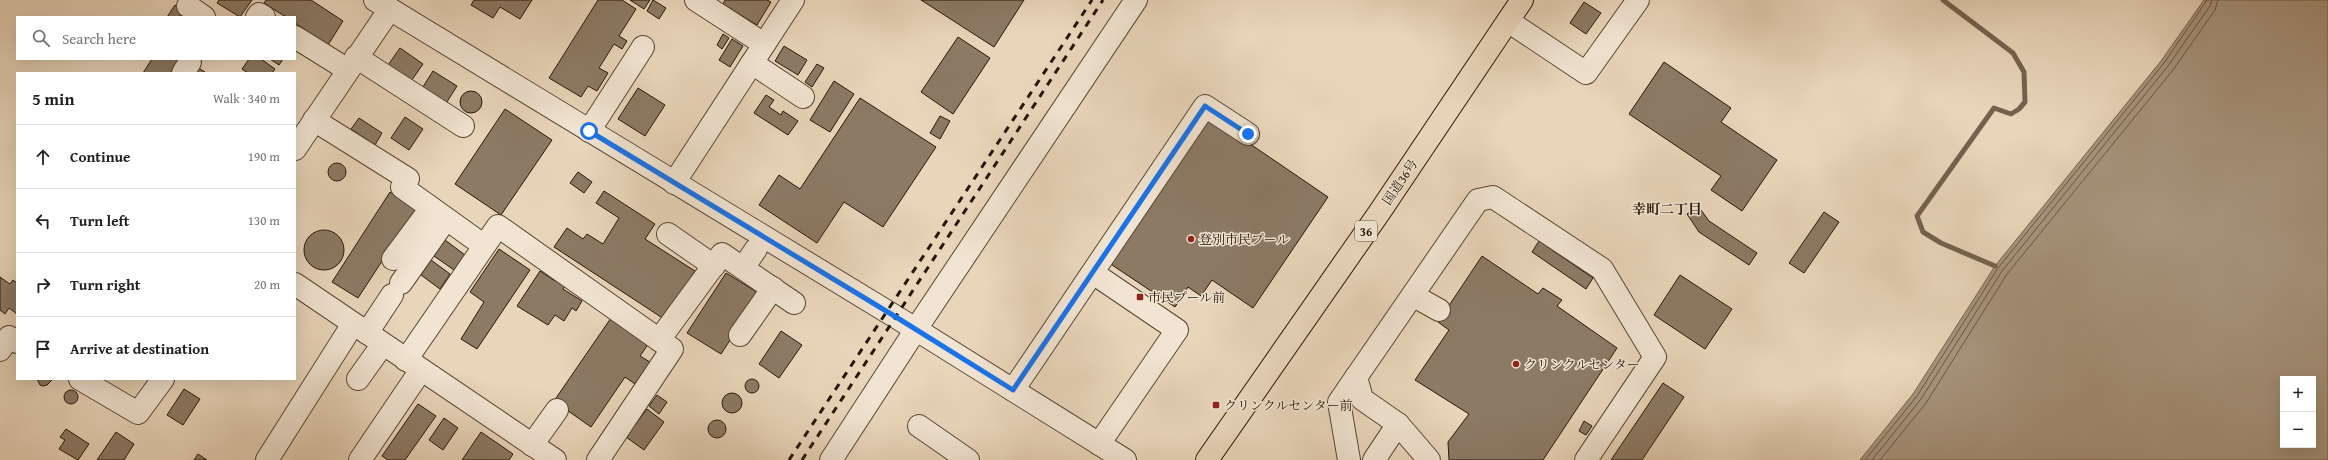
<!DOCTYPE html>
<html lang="en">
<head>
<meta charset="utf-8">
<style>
  :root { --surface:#fff; --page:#f6f6f6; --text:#202124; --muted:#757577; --line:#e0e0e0 }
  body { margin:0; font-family:"Gentium Book Plus","Noto Serif JP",serif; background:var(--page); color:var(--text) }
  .controls { position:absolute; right:12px; bottom:12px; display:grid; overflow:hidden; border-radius:0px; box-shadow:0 4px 16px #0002 }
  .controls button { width:36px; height:36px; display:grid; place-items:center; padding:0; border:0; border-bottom:1px solid var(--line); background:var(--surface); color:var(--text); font:20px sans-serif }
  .stop { position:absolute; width:12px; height:12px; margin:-9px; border:3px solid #1a73e8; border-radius:50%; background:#fff }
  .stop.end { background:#1a73e8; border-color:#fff; box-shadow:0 1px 4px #0008 }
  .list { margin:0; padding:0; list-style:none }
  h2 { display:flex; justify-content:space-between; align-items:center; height:52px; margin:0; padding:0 16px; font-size:17px }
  h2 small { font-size:13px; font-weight:400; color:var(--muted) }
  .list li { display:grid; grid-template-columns:26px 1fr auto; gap:12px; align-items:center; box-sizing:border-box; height:64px; padding:0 16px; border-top:1px solid var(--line) }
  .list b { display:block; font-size:15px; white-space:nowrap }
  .list em { font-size:13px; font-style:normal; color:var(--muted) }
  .icon { flex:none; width:22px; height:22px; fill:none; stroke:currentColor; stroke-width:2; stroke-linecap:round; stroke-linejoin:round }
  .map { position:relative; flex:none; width:2328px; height:460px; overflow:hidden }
  .search { position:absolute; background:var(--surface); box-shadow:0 4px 16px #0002; left:16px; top:16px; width:280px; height:44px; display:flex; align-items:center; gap:10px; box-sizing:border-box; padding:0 14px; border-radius:0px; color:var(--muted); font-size:15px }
  .panel { position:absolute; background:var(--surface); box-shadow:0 4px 16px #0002; left:16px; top:72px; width:280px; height:308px; border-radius:0px }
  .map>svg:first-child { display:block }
</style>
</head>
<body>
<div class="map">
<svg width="2328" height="460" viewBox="0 0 2328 460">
  <rect width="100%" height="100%" fill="#e9d5ba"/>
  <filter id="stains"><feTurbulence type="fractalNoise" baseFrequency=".005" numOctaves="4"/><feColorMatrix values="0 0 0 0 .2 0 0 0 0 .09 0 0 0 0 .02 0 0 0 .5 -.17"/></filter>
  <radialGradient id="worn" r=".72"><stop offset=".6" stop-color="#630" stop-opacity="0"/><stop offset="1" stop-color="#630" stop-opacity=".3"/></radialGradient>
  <path fill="#a7947d" stroke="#74624e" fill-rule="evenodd" d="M2204 0H2328V460H1860L1913 394 1995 266 2161 61ZM2283 379H2313V445H2283Z"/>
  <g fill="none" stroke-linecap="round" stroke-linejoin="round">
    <g stroke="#675642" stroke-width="1">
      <path d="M1865 460 1917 396 1998 268 2164 63 2207 0"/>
      <path d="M1872 460 1921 399 2002 271 2168 66 2210 6 2212 0"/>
      <path d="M1880 460 1926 403 2007 274 2173 70 2215 10 2218 0"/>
    </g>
    <path stroke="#74624e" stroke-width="5" d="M1943 0 2013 53 2024 72 2025 102 2019 109 2011 114 1994 108 1917 216 1923 232 1941 243 1995 266"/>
  </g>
  <g fill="#8c7a65" stroke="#271708">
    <path d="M219 0H252L240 17 217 3Z"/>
    <path d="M266 0H311L343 21 328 45 295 23V17H286L264 3Z"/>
    <path d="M474 0H532L520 19 500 7 493 18 471 5Z"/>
    <path d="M598 0H622L636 9 619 36 627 41 622 49 614 44 599 68 608 73 597 91 588 86 581 97 549 78Z"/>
    <path d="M630 0H650L644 9Z"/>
    <path d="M653 0 666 8 659 19 647 11Z"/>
    <path d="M725 0H767L771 2 757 25 723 4Z"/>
    <path d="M921 0H1024L994 47Z"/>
    <path d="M1584 2 1601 13 1586 34 1570 23Z"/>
    <path d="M175 5 183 11 179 17H167Z"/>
    <path d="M723 34 729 38 722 49 717 45Z"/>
    <path d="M958 37 990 58 953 114 921 92Z"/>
    <path d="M732 39 743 46 730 67 719 60Z"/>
    <path d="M784 46 807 60 798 75 775 61Z"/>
    <path d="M400 48 423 64 409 84 386 68Z"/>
    <path d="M152 59H180L170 73H143Z"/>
    <path d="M249 59H261L275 69 272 73H248L242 69Z"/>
    <path d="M270 59H283L279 65Z"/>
    <path d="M1664 62 1731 108 1721 122 1777 160 1742 211 1711 190 1721 176 1629 114Z"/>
    <path d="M817 64 824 68 812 87 805 82Z"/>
    <path d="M197 67 205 72 204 73H193Z"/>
    <path d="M433 71 457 86 445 105 421 90Z"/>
    <path d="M834 81 854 94 830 132 810 120Z"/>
    <path d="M638 88 665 105 645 136 618 119Z"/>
    <circle cx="471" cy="102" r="11"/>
    <path d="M766 95 774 100 769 107 781 115 783 111 798 121 788 135 754 113Z"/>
    <path d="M860 98 936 147 883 227 844 202 817 243 759 205 779 175 800 189Z"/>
    <path d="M505 109 552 140 501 215 455 184Z"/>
    <path d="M940 116 950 121 940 139 930 133Z"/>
    <path d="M1209 116 1328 197 1253 308 1212 280 1201 296 1188 287 1175 307 1109 263Z"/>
    <path d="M405 117 423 129 409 150 391 138Z"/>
    <path d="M359 118 382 133 375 145 351 129Z"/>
    <circle cx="337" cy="172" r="9"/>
    <path d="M578 172 592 182 584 193 570 183Z"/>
    <path d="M604 191 655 224 645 239 695 271 664 319 554 247 567 228 583 239 587 234 603 244 619 218 596 203Z"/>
    <path d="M390 192 416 209 358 298 332 282Z"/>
    <path d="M1698 206 1709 221 1757 253 1749 265 1699 232 1687 214Z"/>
    <path d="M1824 212 1839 222 1804 273 1789 263Z"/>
    <circle cx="324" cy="250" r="20"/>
    <path d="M445 240 465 255 454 270 434 256Z"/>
    <path d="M1539 241 1593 278 1586 289 1532 252Z"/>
    <path d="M499 249 530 270 477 349 461 339 484 302 470 292Z"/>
    <path d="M1482 256 1538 294 1543 288 1562 300 1557 306 1617 348 1543 460H1449L1448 442 1469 414 1415 380 1449 330 1438 322Z"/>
    <path d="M431 260 450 274 440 289 421 275Z"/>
    <path d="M540 271 555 281 560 274 569 280 563 289 582 301 576 311 572 308 564 321 555 315 548 325 517 306Z"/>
    <path d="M726 273 760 294 721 354 687 333Z"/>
    <path d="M1680 275 1732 309 1705 349 1654 315Z"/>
    <path d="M0 277 10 284 13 280 17 283V314L9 308 5 314 0 310Z"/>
    <path d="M611 318 649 343 640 356 650 362 635 384 625 377 591 427 554 401Z"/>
    <path d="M781 331 802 345 779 378 759 364Z"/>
    <path d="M37 379H52V380L47 385 43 386 40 385Z"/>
    <circle cx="752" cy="386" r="7"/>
    <path d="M1663 383 1684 397 1642 460H1611Z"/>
    <path d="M184 389 200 399 183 425 167 415Z"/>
    <circle cx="71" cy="397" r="7"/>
    <circle cx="732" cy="403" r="10"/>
    <path d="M657 395 667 402 659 414 649 406Z"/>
    <path d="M418 404 436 416 405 460H388L382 456Z"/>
    <path d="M647 409 664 422 644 450 626 437Z"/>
    <path d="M444 418 458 428 443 450 429 440Z"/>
    <circle cx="717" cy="429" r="9"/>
    <path d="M1584 421 1592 426 1586 435 1579 431Z"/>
    <path d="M66 429 89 444 78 460 59 449 65 440 60 437Z"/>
    <path d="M116 432 134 444 124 460H97Z"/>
    <path d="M481 432 513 454 509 460H462Z"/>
    <path d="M198 454 207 460H194Z"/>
  </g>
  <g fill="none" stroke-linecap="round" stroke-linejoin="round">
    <g stroke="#584634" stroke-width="24">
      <g id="minor">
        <path d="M375 0 896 317 1125 460"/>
        <path d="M696 0 764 44"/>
        <path d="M188 6 204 17"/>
        <path d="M257 17 259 14 264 17"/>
        <path d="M1508 21 1586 73 1638 0"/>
        <path d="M295 37 348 70"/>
        <path d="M356 57 463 126"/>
        <path d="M752 63 803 97"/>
        <path d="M183 73 190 62"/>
        <path d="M314 120 408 179 402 187 483 245"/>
        <path d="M589 131 643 47"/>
        <path d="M295 149 390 9"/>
        <path d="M674 183 793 0"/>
        <path d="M668 234 714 266"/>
        <path d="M393 259 431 208"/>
        <path d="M743 268 756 249"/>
        <path d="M1093 273 1177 330 1099 444"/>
        <path d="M401 283 446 219"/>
        <path d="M295 284 555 460"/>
        <path d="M1414 296 1439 310"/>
        <path d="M367 333 392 295"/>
        <path d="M740 335 773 288"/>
        <path d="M659 340 722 254 794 303"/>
        <path d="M0 350 9 337 17 342"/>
        <path d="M406 360 498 226 672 349 598 460"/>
        <path d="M1356 377 1362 399 1398 424 1429 460"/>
        <path d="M80 379 138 413 163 379"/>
        <path d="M358 379 383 344"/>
        <path d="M1013 390 1205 106 1248 134"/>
        <path d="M919 426 968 460"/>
        <path d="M532 445 557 410"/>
        <path d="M267 460 353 324"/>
        <path d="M360 460 421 370"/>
        <path d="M831 460 924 317 1136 0"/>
        <path d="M1349 460 1339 402 1478 200 1493 197 1602 269 1655 357 1586 460"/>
        <path d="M1374 460 1398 424"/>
      </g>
    </g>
    <g stroke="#271708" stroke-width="24">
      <path id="highway" d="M1207 460 1379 213 1522 0"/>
    </g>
    <use href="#minor" stroke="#f1e4d2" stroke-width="22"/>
    <use href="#highway" stroke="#e9d5ba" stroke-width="22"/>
    <g stroke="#271708" stroke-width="3" stroke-dasharray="7 7" stroke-linecap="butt">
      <path d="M789 460 1092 0"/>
      <path d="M802 460 1103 0"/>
    </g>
  </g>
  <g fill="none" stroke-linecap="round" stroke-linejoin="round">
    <path stroke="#1a73e8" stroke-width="5" d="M589 131 896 317 1013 390 1205 106 1248 134"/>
  </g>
  <g fill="#8f2418" stroke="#f1e4d2" stroke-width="1.5">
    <circle cx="1191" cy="239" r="4"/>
    <rect x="1136" y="293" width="8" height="8" rx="2"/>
    <circle cx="1516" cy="364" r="4"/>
    <rect x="1212" y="401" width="8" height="8" rx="2"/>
  </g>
  <g text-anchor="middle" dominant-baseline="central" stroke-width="3" stroke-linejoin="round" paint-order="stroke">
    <rect fill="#f1e4d2" stroke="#645445" stroke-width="1" x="1355" y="221" width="22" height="20" rx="3"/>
    <g font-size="12" font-weight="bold" fill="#271708">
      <text x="1366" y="231">36</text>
    </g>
    <g font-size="13" fill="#271708" stroke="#f1e4d2">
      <text transform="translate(1400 182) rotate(-56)">国道36号</text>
    </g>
    <g font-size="13" fill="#271708" stroke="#f1e4d2" text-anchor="start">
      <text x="1199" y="239">登別市民プール</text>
      <text x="1148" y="297">市民プール前</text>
      <text x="1524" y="364">クリンクルセンター</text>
      <text x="1224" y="405">クリンクルセンター前</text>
    </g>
    <g font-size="14" font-weight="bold" fill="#271708" stroke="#f1e4d2">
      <text x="1667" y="209">幸町二丁目</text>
    </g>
  </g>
  <rect width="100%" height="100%" filter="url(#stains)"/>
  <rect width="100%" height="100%" fill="url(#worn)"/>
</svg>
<div class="controls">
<button>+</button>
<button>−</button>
</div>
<div class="stop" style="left:589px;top:131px"></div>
<div class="stop end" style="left:1248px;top:134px"></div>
<div class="search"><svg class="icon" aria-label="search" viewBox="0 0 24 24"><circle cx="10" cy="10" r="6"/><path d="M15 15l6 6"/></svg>Search here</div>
<section class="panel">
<h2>5 min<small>Walk · 340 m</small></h2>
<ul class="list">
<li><svg class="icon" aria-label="ahead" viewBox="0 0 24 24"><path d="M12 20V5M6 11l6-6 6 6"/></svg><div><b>Continue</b></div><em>190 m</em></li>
<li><svg class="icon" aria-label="left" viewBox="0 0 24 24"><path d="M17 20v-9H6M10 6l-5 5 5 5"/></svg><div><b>Turn left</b></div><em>130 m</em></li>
<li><svg class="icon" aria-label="right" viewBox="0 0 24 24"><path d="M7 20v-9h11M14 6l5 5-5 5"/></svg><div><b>Turn right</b></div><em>20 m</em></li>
<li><svg class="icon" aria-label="arrive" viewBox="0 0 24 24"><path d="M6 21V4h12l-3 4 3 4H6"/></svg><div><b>Arrive at destination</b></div></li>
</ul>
</section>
</div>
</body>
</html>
